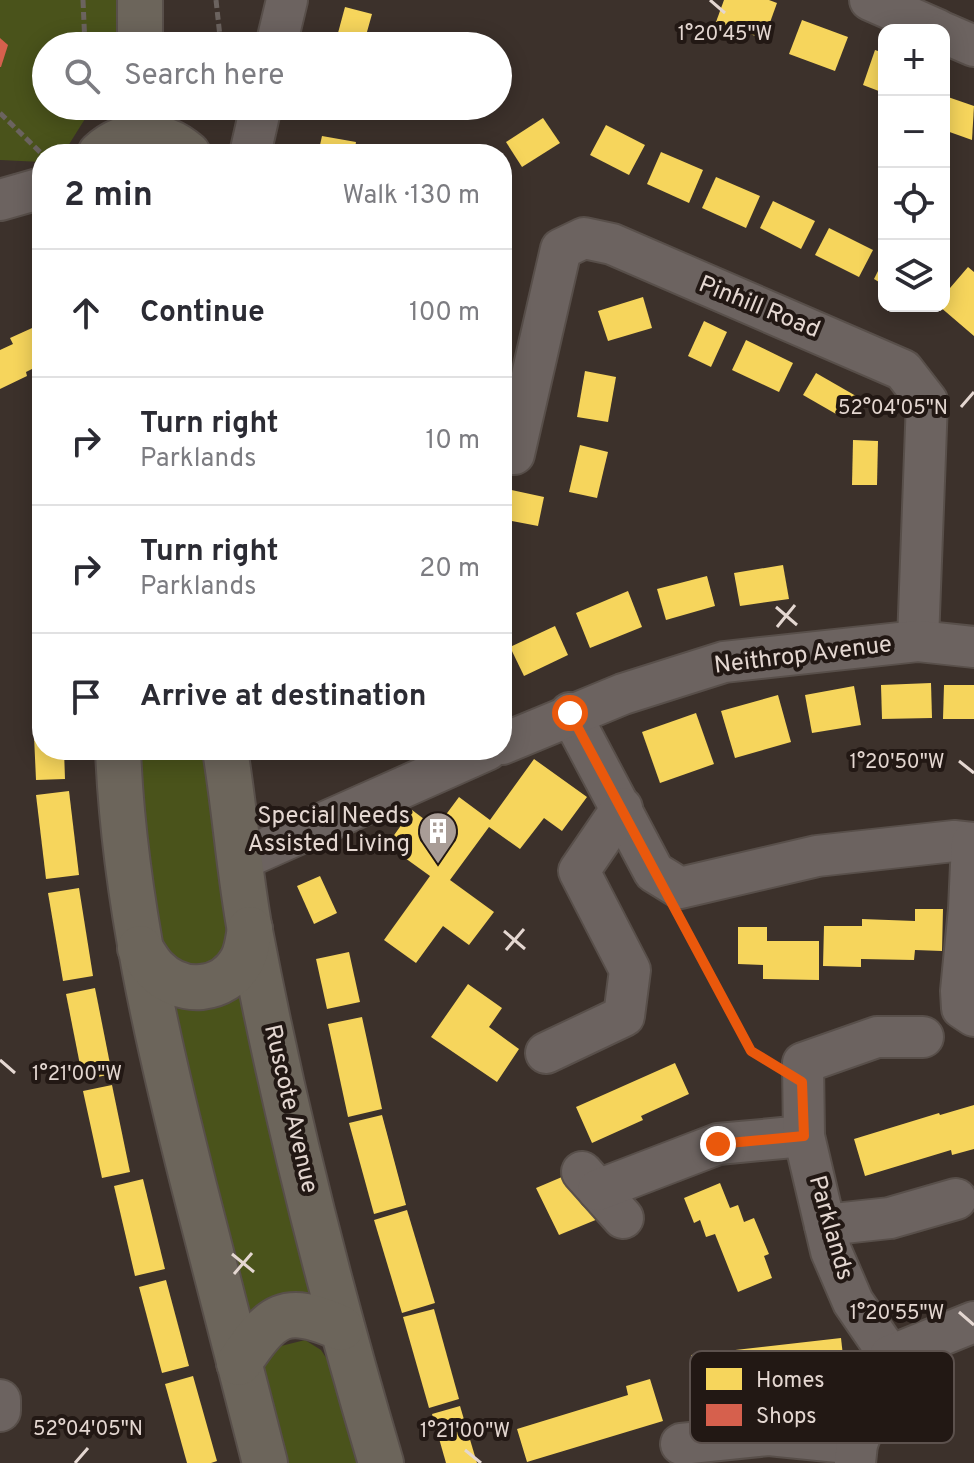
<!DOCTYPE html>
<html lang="en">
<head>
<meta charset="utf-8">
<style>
  :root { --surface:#fff; --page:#f7f7f7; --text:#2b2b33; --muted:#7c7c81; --line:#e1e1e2 }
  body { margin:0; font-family:Overpass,sans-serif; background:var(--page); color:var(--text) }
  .controls { position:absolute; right:24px; top:24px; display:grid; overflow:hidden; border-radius:16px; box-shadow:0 4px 20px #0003 }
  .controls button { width:72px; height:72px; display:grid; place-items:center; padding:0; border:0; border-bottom:2px solid var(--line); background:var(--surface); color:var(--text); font:40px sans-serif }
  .stop { position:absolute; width:24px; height:24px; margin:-18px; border:6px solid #ea580c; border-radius:50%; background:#fff }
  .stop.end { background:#ea580c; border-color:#fff; box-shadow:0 2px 8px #0008 }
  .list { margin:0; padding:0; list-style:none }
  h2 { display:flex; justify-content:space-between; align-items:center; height:104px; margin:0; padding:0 32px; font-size:34px }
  h2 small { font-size:26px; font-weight:400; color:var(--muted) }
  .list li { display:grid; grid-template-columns:52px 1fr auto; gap:24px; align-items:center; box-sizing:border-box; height:128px; padding:0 32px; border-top:2px solid var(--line) }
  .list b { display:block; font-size:30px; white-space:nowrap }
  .list p { margin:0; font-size:26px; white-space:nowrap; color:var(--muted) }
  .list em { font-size:26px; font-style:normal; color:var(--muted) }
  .icon { flex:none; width:44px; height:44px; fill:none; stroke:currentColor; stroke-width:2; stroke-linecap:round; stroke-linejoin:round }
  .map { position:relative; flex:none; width:974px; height:1463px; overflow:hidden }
  .search { position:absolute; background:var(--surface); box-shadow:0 4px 20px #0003; left:32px; top:32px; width:480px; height:88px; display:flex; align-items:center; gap:20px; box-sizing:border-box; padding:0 28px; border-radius:44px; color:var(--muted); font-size:30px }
  .panel { position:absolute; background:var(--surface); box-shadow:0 4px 20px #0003; left:32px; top:144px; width:480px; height:616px; border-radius:32px }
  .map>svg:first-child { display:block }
</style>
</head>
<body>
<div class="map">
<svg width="974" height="1463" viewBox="0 0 974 1463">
  <rect width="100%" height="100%" fill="#3c312b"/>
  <g fill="#4a531b">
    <path d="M0 0H117L116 46H46V106H93L63 154H42V162L0 160Z"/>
    <path d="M133 750H205L232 948 199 974 156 949Z"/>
    <path d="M242 982 321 1309 239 1334 160 996Z"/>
    <path d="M305 1340 321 1350 336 1373 362 1463H275L253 1373 277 1347Z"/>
  </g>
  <g fill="#f6d55c">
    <path d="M724 0H769L777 3 764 39 716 22Z"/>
    <path d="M345 7 372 14 363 46 335 44Z"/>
    <path d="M802 20 848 37 835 71 789 54Z"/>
    <path d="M875 50 884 53V93L863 85Z"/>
    <path d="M945 96 974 106 972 140 944 130Z"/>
    <path d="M319 106H353L351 115Z"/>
    <path d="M543 118 560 143 522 167 506 142Z"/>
    <path d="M606 125 645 145 629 175 590 155Z"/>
    <path d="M322 136 356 142 354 154H318Z"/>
    <path d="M661 152 703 170 689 203 647 184Z"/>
    <path d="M716 177 760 196 746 228 702 208Z"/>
    <path d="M502 199 512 201 503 244H502Z"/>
    <path d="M773 201 815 221 801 249 760 228Z"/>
    <path d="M829 228 873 250 859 277 815 255Z"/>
    <path d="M884 259V285L874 279Z"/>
    <path d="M968 267 974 272V336L939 306H944V295Z"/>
    <path d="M643 297 652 328 608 341 598 311Z"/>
    <path d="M704 321 727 332 711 367 688 356Z"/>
    <path d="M41 324 42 364 26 372 27 376 0 389V350L13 344 10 338Z"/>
    <path d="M746 340 793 363 779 392 732 370Z"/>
    <path d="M585 371 616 377 608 422 577 417Z"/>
    <path d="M816 373 856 396 843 418 803 395Z"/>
    <path d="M37 439H42V578L32 577Z"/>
    <path d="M853 440 878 441 877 485H852Z"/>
    <path d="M580 445 608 452 597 498 569 492Z"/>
    <path d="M502 488 544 497 538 526 502 519Z"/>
    <path d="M783 565 789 599 740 606 734 573Z"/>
    <path d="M707 576 715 606 666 620 657 589Z"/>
    <path d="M628 591 642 627 590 648 576 613Z"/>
    <rect x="36" y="592" width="6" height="88"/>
    <path d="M555 626 568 655 524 676 510 647Z"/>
    <path d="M931 683 932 718 882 719 881 685Z"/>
    <path d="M944 685H974V719H943Z"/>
    <path d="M854 686 861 725 812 733 805 695Z"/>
    <path d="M32 691H42V750H64L65 779 36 780Z"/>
    <path d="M778 695 791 742 735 758 721 711Z"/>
    <path d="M696 713 714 764 660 783 642 732Z"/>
    <path d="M534 759 587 797 562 831 544 818 520 849 489 827 450 880 494 912 469 945 443 926 416 963 384 940 430 876 387 845 412 810 436 828 459 797 490 820Z"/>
    <path d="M69 791 79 875 46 879 36 795Z"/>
    <path d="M320 876 337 913 314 924 297 886Z"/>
    <path d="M79 888 93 976 63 981 48 893Z"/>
    <path d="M915 909H943L942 951 915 950 914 960 861 959V967L823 966 824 926H862V919L915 921Z"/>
    <path d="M738 927H767V941H819V980L763 979V965L738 964Z"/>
    <path d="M349 952 360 1002 327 1009 316 959Z"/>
    <path d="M468 984 502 1008 489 1027 519 1049 497 1082 431 1037Z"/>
    <path d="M95 988 112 1074 83 1080 66 994Z"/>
    <path d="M362 1017 382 1109 348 1117 328 1024Z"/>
    <path d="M675 1063 689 1094 641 1116 643 1120 592 1143 576 1107Z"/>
    <path d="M112 1085 130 1172 102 1178 83 1091Z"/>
    <path d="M974 1105V1149L952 1155 951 1150 865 1176 854 1139 939 1113 940 1115Z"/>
    <path d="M382 1115 406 1205 374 1214 349 1123Z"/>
    <path d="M569 1174 579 1199 588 1196 598 1219 559 1235 536 1188Z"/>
    <path d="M143 1179 165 1269 135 1276 114 1186Z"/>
    <path d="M720 1183 730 1208 738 1205 744 1222 754 1218 769 1254 764 1256 772 1278 738 1292 715 1234 706 1237 700 1220 694 1223 684 1198Z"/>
    <path d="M407 1210 435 1303 402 1313 374 1220Z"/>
    <path d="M166 1280 189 1366 162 1373 139 1287Z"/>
    <path d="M434 1309 459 1399 429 1408 403 1317Z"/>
    <path d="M841 1338 845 1374 694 1390 691 1355Z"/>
    <path d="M193 1376 217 1461 211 1463H187L165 1384Z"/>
    <path d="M650 1379 663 1421 527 1462 517 1429 628 1395 626 1386Z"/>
    <path d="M460 1406 477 1463H446L432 1414Z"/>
  </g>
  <path fill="#d6604d" d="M0 38 8 45 1 67H0Z"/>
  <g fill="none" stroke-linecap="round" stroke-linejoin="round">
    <g stroke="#584f4a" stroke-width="44">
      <g id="minor">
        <path d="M870 0 938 30"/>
        <path d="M944 33 974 46"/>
        <path d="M276 46 287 0"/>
        <path d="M250 154 261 106"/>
        <path d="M0 200 42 188"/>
        <path d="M502 453 514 454 561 249 584 238 612 244 903 370 927 401 918 641"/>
        <path d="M570 713 654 872 680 888 817 856 954 841 974 843"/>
        <path d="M502 744 623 694 724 662 918 641 974 647"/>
        <path d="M972 843 969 909 961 991 962 1008 974 1016"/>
        <path d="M240 860 487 750"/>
        <path d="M546 1053 624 1016 630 970 579 871 622 808"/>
        <path d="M582 1172 623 1218"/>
        <path d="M598 1190 718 1144 804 1136"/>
        <path d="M825 1225 890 1218 956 1199"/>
        <path d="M890 1356 853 1302 831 1251 804 1136 803 1063 877 1037H923"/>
        <path d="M0 1400V1411"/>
        <path d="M681 1444 769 1435 857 1444"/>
        <path d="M855 1463 857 1444 890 1356 974 1322"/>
      </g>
    </g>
    <g stroke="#584f4a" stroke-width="48">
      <g id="major">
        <path d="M140 46V0"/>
        <path d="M100 154C126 130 162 131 188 154"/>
        <path d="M118 750C124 898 158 1043 194 1186 217 1279 241 1371 265 1463"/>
        <path d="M225 750C235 810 239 871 250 931 284 1110 329 1288 381 1463"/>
        <path d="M140 948C145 955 149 963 155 969 181 996 224 993 242 960 247 951 248 939 250 929"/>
        <path d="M239 1363C272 1314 284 1303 341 1328"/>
      </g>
    </g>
    <g stroke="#6b635f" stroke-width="5" stroke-dasharray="8 4" stroke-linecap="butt">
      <path d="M83 0 85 46"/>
      <path d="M216 0 221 46"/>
      <path d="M87 106V116"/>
      <path d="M0 113 42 154"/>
      <path d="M58 154 65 145"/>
      <path d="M681 922 751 1051 771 1063"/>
    </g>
    <use href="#minor" stroke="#6c6360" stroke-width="40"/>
    <use href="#major" stroke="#6c655b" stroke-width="44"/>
  </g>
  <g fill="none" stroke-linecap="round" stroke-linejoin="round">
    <path stroke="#ea580c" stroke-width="10" d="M570 713 751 1051 802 1082 804 1136 718 1144"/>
  </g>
  <path fill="none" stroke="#e4d7d1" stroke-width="3" d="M710 0 725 13M961 407 974 392M776 607 797 625M777 627 795 605M959 761 974 773M504 931 525 949M506 950 524 929M0 1060 15 1073M232 1254 254 1272M234 1274 252 1253M959 1312 974 1325M465 1450 481 1463M75 1463 88 1448"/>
  <defs>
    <g id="building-pin" transform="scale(2)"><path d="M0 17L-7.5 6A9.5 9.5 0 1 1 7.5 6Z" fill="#a99d97" stroke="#221814"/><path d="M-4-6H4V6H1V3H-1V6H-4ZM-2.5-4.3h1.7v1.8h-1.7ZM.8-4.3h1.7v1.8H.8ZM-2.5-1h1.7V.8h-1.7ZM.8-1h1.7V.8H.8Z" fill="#fff"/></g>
  </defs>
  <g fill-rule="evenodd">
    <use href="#building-pin" x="438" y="831"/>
  </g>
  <g text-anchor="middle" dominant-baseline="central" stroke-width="8" stroke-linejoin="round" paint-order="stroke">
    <g font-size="24" fill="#e4d7d1" stroke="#221814">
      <text transform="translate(759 308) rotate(22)">Pinhill Road</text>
      <text transform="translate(803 656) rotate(-7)">Neithrop Avenue</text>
      <text transform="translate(290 1109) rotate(77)">Ruscote Avenue</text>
      <text transform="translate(830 1228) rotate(74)">Parklands</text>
    </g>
    <g font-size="24" fill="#e4d7d1" stroke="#221814" text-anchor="end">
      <text x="410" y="817">Special Needs<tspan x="410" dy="28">Assisted Living</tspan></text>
    </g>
  </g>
  <rect x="690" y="1351" width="264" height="92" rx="12" fill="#221814" stroke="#5c514d" stroke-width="2"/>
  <rect x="706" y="1368" width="36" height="22" fill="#f6d55c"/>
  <rect x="706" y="1404" width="36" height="22" fill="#d6604d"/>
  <g font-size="22" fill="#e4d7d1">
    <text x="756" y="1387">Homes</text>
    <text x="756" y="1423">Shops</text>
  </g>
  <g font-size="20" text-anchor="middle" fill="#e4d7d1" stroke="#221814" stroke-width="8" stroke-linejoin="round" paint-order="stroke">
    <text x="725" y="40">1°20'45"W</text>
    <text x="893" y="414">52°04'05"N</text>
    <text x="897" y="768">1°20'50"W</text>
    <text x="77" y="1080">1°21'00"W</text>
    <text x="897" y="1319">1°20'55"W</text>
    <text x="88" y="1435">52°04'05"N</text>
    <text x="465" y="1437">1°21'00"W</text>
  </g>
</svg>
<div class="controls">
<button>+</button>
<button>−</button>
<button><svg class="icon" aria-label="locate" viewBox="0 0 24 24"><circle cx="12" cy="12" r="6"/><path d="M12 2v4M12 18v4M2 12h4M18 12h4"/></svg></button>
<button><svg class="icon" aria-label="layers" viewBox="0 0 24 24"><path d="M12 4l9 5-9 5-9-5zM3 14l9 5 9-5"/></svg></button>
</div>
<div class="stop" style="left:570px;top:713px"></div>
<div class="stop end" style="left:718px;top:1144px"></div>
<div class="search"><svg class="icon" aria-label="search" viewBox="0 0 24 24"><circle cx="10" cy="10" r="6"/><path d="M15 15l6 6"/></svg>Search here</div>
<section class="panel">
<h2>2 min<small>Walk · 130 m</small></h2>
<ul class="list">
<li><svg class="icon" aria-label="ahead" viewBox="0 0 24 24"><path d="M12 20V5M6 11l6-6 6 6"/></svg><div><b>Continue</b></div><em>100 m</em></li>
<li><svg class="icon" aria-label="right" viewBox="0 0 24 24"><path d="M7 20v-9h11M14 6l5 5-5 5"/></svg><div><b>Turn right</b><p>Parklands</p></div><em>10 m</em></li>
<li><svg class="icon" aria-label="right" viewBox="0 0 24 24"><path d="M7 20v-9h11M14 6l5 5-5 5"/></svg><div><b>Turn right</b><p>Parklands</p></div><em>20 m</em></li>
<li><svg class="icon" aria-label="arrive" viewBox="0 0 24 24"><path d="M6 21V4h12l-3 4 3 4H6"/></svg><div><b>Arrive at destination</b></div></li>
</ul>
</section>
</div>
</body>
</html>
